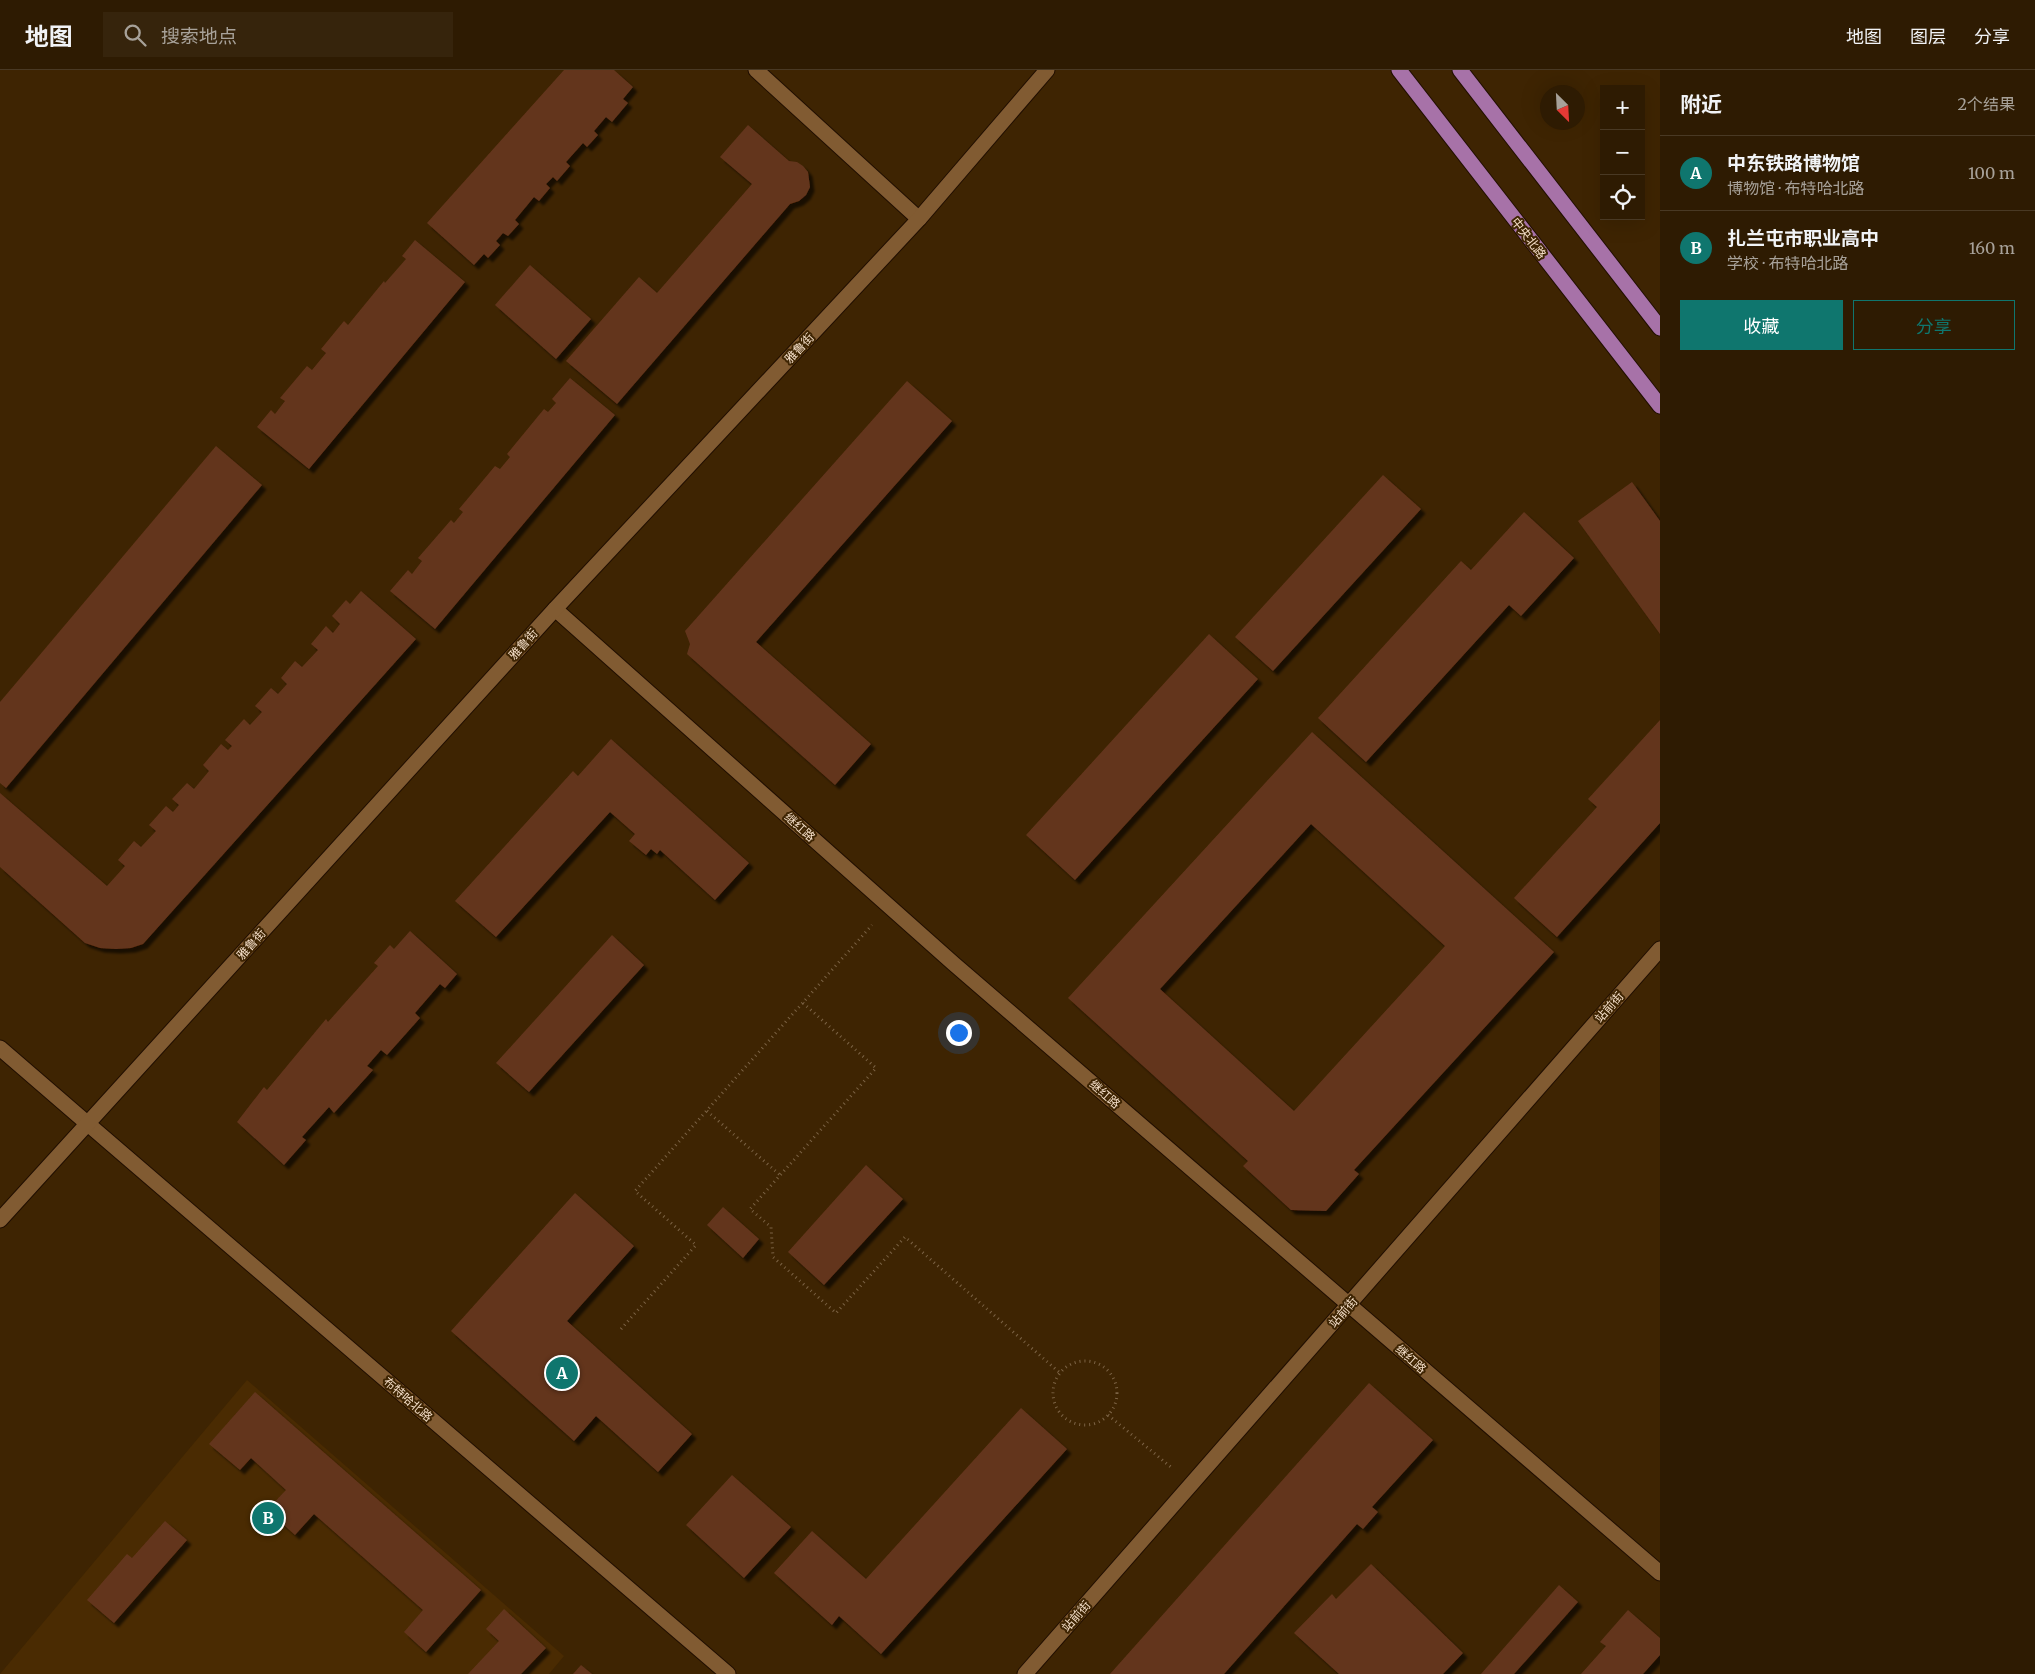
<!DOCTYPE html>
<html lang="zh">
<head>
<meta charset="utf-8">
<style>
  :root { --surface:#2e1b02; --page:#36240c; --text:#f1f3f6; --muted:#a7a199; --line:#493924; --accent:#0f766e }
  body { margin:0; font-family:Merriweather,"Noto Sans SC",serif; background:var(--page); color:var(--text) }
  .controls { position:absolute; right:15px; top:15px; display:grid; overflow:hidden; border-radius:0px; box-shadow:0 5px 20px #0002 }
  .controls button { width:45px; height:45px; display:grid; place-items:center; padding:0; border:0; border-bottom:1px solid var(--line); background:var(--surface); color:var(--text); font:25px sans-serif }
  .compass { position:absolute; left:1540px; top:15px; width:45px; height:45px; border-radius:50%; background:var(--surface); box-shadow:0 5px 20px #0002; rotate:156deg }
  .you { position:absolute; left:958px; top:962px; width:18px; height:18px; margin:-12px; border:4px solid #fff; border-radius:50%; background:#1a73e8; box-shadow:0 0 0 8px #1a73e833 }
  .badge { display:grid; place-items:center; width:32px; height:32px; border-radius:50%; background:var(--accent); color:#fff; font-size:16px; font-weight:700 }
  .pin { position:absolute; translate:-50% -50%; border:2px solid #fff; box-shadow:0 1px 5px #0006 }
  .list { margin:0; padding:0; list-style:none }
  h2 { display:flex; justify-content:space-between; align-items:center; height:65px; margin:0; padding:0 20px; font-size:21px }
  h2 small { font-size:16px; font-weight:400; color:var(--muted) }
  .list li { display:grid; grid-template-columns:32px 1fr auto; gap:15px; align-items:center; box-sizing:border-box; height:75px; padding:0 20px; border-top:1px solid var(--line) }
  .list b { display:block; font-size:19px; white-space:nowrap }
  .list p { margin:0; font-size:16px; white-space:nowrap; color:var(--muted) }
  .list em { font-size:16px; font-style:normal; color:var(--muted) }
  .actions { display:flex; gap:10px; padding:15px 20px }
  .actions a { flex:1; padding:11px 0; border:1px solid var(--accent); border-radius:0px; text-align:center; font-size:18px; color:var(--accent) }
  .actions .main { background:var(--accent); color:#fff }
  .icon { flex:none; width:28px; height:28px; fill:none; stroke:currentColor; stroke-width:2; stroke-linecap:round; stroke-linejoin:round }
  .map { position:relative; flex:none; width:1660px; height:1604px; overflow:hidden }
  header { display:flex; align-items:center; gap:30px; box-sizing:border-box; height:70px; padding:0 25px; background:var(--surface); border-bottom:1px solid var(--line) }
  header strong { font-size:24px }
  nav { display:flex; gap:28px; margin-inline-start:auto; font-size:18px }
  .search { width:350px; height:45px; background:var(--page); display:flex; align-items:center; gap:12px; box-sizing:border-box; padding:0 18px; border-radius:0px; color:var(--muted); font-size:19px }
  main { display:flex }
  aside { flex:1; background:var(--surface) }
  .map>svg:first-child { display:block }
</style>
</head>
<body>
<header>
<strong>地图</strong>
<div class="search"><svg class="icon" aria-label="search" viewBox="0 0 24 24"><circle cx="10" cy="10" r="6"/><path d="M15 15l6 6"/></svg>搜索地点</div>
<nav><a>地图</a><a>图层</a><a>分享</a></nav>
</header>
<main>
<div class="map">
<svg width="1660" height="1604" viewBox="0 0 1660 1604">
  <defs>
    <filter id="shadow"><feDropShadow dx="4.5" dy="4.5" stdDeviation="1" flood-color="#0009"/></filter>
  </defs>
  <rect width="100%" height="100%" fill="#3e2402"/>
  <path fill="#4a2b02" d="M247 1310 564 1586 549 1604H0Z"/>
  <g fill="#63351c" fill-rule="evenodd" filter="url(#shadow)">
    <path d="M564 0H614L633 17 623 29 628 33 612 52 606 47 594 61 598 65 587 77 583 73 566 92 570 96 557 111 553 107 546 114 550 118 539 131 534 127 515 150 519 154 508 166 503 163 496 171 500 175 488 188 484 184 474 195 427 153Z"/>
    <path d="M748 55 789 91 797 92 803 96 808 102 810 117 806 125 799 131 790 134 617 334 566 291 639 207 657 223 752 114 720 87Z"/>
    <path d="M415 170 465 212 309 399 257 357 271 340 275 344 285 331 280 328 307 296 312 300 326 283 321 279 344 251 348 255 384 211 385 213 406 189 402 186Z"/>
    <path d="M530 195 591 249 556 289 495 235Z"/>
    <path d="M570 308 615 345 435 559 390 521 408 500 412 504 422 491 418 488 451 450 454 453 463 442 459 439 495 396 500 399 510 387 507 384 544 339 548 342 556 333 552 329Z"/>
    <path d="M907 311 952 351 756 572 871 674 835 715 687 584 690 574 685 561Z"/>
    <path d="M216 376 262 415 6 718 0 713V632Z"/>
    <path d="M1383 405 1421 439 1273 601 1235 567Z"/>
    <path d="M1632 412 1660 451V564L1578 451Z"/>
    <path d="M1524 442 1574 488 1521 546 1509 535 1366 692 1318 648 1461 491 1471 500Z"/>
    <path d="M361 521 416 569 143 874 131 878 116 879 100 878 85 873 0 797V723L107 816 125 796 118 790 134 771 141 777 156 761 149 755 166 736 173 742 179 735 172 729 187 713 194 719 209 701 203 695 221 674 228 680 232 676 225 670 244 649 250 655 262 642 255 636 271 618 278 624 287 614 281 608 295 591 302 597 318 580 311 574 326 556 333 563 340 554 332 546 346 530 350 534Z"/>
    <path d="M1209 564 1258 609 1075 810 1026 765Z"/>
    <path d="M1660 650V753L1557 867 1514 828 1597 737 1588 729Z"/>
    <path d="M1312 662 1554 882 1354 1100 1359 1104 1326 1141 1291 1140 1243 1096 1248 1091 1068 928ZM1311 754 1445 876 1294 1041 1160 919Z"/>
    <path d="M611 669 749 793 715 830 660 780 657 784 651 779 646 785 629 771 635 764 610 742 496 867 455 831 573 701 578 706Z"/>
    <path d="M410 861 457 904 445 918 440 914 415 943 420 948 387 985 381 980 367 996 373 1000 334 1043 329 1037 302 1067 306 1070 284 1095 237 1052 264 1017 267 1020 326 949 328 952 378 896 374 893 390 875 394 879Z"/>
    <path d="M612 865 644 895 529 1022 496 993Z"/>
    <path d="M866 1095 903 1129 824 1215 788 1182Z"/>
    <path d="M575 1123 634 1176 567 1251 692 1364 658 1402 596 1346 574 1371 451 1261Z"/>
    <path d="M723 1137 759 1169 743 1188 707 1155Z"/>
    <path d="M1369 1313 1433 1370 1372 1437 1378 1442 1363 1459 1357 1454 1224 1604H1110Z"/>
    <path d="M255 1322 481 1520 426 1582 404 1562 423 1540 314 1444 295 1465 267 1440 286 1420 251 1388 240 1400 209 1374Z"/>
    <path d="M1021 1338 1067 1379 881 1584 839 1546 832 1555 774 1503 812 1461 866 1509Z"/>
    <path d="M732 1405 791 1457 744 1508 686 1455Z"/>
    <path d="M165 1451 187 1470 114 1553 87 1530 127 1484 132 1488Z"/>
    <path d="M1371 1494 1463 1583 1443 1604H1339L1294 1563 1332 1524 1336 1529Z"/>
    <path d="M1559 1515 1578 1532 1514 1604H1481Z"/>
    <path d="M504 1539 546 1578 521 1604H468L499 1571 486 1559Z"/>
    <path d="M1628 1540 1660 1568V1585L1643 1604H1581L1606 1576 1600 1572Z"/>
    <path d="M581 1595 592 1604H573Z"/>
  </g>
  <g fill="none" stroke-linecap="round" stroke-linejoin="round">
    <g stroke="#200e00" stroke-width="17">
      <g id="street">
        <path d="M555 539 954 894 1660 1503"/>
        <path d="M88 1054 728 1604"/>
        <path d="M1025 1604 1660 879"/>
      </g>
    </g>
    <g stroke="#200e00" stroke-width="17">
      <g id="secondary">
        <path d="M756 0 919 149"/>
        <path d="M0 978 88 1054"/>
        <path d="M0 1150 555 539 919 149 1047 0"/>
      </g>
    </g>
    <g stroke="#200e00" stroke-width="17">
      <g id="primary">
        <path d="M1399 0 1660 336"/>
        <path d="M1460 0 1660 258"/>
      </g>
    </g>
    <g stroke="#7c6345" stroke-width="3" stroke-dasharray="1 4" stroke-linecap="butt">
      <path d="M803 933 876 998 750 1139 771 1157 773 1187 836 1243 905 1167 1060 1303"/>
      <path d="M707 1041 780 1105"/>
      <path d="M621 1259 696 1175 635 1121 872 855"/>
      <circle cx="1085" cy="1323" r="32"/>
      <path d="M1108 1345 1172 1398"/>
    </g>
    <use href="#street" stroke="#815b32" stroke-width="15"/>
    <use href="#secondary" stroke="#815b32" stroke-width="15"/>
    <use href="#primary" stroke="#a772a8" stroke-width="15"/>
  </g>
  <g text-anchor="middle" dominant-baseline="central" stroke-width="4" stroke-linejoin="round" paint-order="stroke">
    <g font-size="12" fill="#f5dfc9" stroke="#3e2402">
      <text transform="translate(1529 168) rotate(52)">中央北路</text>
      <text transform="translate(799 278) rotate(-47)">雅鲁街</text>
      <text transform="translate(523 574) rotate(-48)">雅鲁街</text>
      <text transform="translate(800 757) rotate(42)">继红路</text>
      <text transform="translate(251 874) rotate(-48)">雅鲁街</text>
      <text transform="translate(1609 937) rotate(-49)">站前街</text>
      <text transform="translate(1105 1024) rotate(41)">继红路</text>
      <text transform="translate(1343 1242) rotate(-49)">站前街</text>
      <text transform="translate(1411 1289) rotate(41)">继红路</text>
      <text transform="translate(408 1329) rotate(41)">布特哈北路</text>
      <text transform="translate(1076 1546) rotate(-49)">站前街</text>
    </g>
  </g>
</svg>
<div class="controls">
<button>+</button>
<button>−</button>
<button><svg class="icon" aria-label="locate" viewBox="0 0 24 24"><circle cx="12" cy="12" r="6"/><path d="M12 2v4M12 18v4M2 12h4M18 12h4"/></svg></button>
</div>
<svg class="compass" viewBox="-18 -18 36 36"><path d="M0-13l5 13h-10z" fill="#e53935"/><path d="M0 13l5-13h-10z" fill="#a7a199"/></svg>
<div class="you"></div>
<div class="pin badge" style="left:562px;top:1303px">A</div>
<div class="pin badge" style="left:268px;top:1448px">B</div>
</div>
<aside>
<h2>附近<small>2个结果</small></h2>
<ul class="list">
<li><span class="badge">A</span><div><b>中东铁路博物馆</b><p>博物馆 · 布特哈北路</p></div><em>100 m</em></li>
<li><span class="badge">B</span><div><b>扎兰屯市职业高中</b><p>学校 · 布特哈北路</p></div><em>160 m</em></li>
</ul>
<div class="actions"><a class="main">收藏</a><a>分享</a></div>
</aside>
</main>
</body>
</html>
